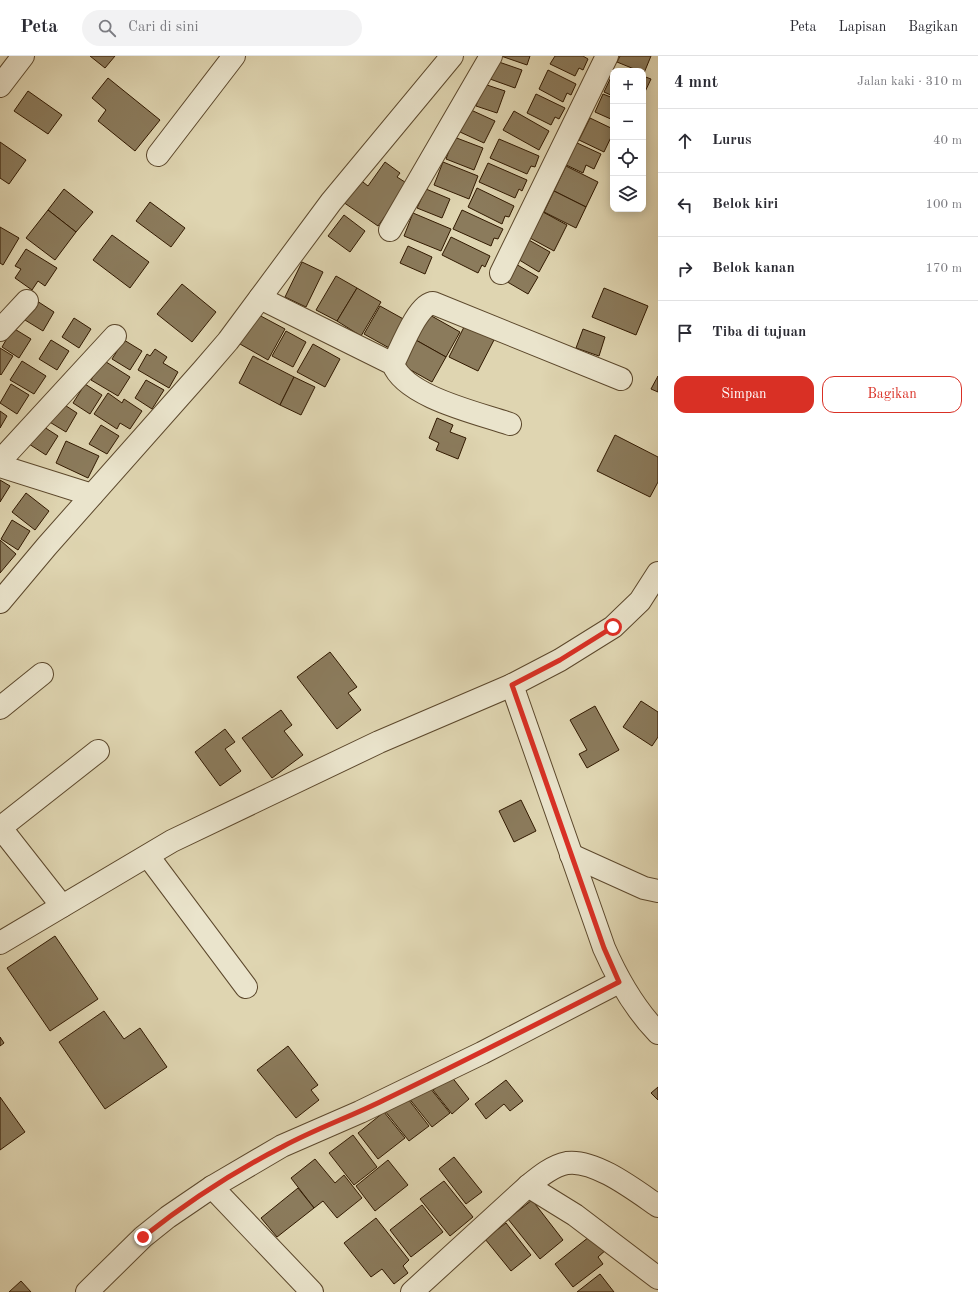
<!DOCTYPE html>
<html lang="id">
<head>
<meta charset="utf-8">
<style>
  :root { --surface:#fff; --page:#f2f2f3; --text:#2b2b33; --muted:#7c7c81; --line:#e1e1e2; --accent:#d93025 }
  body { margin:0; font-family:"Old Standard TT",serif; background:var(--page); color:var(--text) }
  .controls { position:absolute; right:12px; top:12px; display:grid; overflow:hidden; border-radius:8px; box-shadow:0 2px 10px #0003 }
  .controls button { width:36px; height:36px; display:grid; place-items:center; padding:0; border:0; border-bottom:1px solid var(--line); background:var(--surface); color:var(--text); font:20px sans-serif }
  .stop { position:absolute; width:12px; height:12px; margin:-9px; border:3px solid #d93025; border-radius:50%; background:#fff }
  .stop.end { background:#d93025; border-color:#fff; box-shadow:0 1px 4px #0008 }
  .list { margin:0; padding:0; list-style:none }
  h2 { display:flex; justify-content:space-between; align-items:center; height:52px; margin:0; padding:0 16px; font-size:17px }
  h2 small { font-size:13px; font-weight:400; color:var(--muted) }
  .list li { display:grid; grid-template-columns:26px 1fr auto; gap:12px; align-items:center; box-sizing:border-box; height:64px; padding:0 16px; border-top:1px solid var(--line) }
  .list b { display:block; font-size:15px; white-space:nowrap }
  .list em { font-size:13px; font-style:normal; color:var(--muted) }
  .actions { display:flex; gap:8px; padding:12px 16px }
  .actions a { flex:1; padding:9px 0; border:1px solid var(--accent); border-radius:12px; text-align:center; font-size:14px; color:var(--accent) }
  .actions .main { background:var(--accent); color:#fff }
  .icon { flex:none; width:22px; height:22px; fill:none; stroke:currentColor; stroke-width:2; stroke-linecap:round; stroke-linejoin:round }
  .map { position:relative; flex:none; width:658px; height:1236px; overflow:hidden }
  header { display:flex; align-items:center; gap:24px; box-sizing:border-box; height:56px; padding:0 20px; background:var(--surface); border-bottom:1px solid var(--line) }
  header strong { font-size:19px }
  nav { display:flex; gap:22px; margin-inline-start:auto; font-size:14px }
  .search { width:280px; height:36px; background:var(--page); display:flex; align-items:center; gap:10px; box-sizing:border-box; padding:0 14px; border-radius:22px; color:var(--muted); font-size:15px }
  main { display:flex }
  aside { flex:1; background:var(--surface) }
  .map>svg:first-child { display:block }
</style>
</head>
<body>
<header>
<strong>Peta</strong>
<div class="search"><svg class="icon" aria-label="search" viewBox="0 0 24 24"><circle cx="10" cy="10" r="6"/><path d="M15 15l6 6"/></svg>Cari di sini</div>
<nav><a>Peta</a><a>Lapisan</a><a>Bagikan</a></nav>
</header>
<main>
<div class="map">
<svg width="658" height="1236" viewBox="0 0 658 1236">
  <rect width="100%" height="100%" fill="#dfd5b1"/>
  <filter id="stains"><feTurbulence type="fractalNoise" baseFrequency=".005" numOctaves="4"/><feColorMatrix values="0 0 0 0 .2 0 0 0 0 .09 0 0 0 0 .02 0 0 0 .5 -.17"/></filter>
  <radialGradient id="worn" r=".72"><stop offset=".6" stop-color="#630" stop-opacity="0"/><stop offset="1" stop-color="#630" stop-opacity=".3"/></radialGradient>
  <g fill="#8b7b5c" stroke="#311900">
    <path d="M90 0H115L105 12Z"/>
    <path d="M501 0H530L527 9Z"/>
    <path d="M555 0H583L588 3 583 14 579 12 575 20 550 8Z"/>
    <path d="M620 0H651L644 17 617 6Z"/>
    <path d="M496 5 522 14 515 32 490 23Z"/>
    <path d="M548 14 576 28 571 39 567 37 563 46 539 33Z"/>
    <path d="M613 17V40L604 36Z"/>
    <path d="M643 20 651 23 643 40Z"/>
    <path d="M108 22 160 64 135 95 98 65 106 54 92 42Z"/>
    <path d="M484 28 505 35 497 57 476 50Z"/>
    <path d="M28 35 62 59 48 78 14 55Z"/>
    <path d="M536 38 565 52 559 63 555 61 551 69 527 57Z"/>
    <path d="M603 38 613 42V64L595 56Z"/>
    <path d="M471 54 495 65 484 87 460 76Z"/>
    <path d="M514 55 549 75 539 94 503 74Z"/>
    <path d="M590 62 613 73V77L604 96 579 84Z"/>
    <path d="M454 81 483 92 474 114 446 103Z"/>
    <path d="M499 83 539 100 535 111 531 110 527 118 490 102Z"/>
    <path d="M0 86 26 104 9 128 0 122Z"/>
    <path d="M575 86 601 98 594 113 586 109 583 117 564 108Z"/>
    <path d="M385 106 400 117 397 121 408 128 378 170 343 146 359 123 368 130Z"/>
    <path d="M443 106 478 120 469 143 434 129Z"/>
    <path d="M488 107 527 124 522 135 519 133 515 142 479 126Z"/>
    <path d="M566 110 598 126 586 151 554 135Z"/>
    <path d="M477 132 514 150 509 161 505 160 502 168 468 151Z"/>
    <path d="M64 133 93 156 76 176 48 154Z"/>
    <path d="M426 133 450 143 442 162 417 152Z"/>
    <path d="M554 135 586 151 576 172 544 156Z"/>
    <path d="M150 146 185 172 171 191 136 165Z"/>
    <path d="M48 154 76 176 55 204 26 182Z"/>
    <path d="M462 154 503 173 498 183 494 182 491 190 453 173Z"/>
    <path d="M543 156 567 169 554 195 530 182Z"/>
    <path d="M413 157 451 173 441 195 404 180Z"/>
    <path d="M344 159 365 175 350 196 328 180Z"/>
    <path d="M0 171 19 182 3 209 0 207Z"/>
    <path d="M112 179 149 206 130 232 93 204Z"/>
    <path d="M451 181 490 200 485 211 482 209 478 217 442 199Z"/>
    <path d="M527 183 550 196 539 216 516 202Z"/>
    <path d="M408 190 432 201 425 218 400 207Z"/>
    <path d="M26 193 57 212 45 230 38 225 32 234 15 222 21 213 15 210Z"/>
    <path d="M302 206 323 216 306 251 285 241Z"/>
    <path d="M514 207 538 221 528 238 504 224Z"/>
    <path d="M336 220 357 232 337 265 316 254Z"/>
    <path d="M182 228 216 256 192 286 157 258Z"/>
    <path d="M357 232 381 246 361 280 337 265Z"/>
    <path d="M604 232 648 250 636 279 592 261Z"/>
    <path d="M37 245 54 256 43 275 25 264Z"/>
    <path d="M380 250 407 265 391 293 364 278Z"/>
    <path d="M257 258 285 273 268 304 240 288Z"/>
    <path d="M428 258 460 276 446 301 414 283Z"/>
    <path d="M74 262 91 273 79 292 62 281Z"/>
    <path d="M465 269 494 284 478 315 449 301Z"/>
    <path d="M13 272 31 283 19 302 2 291Z"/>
    <path d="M583 273 605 281 599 300 576 292Z"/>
    <path d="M286 275 306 286 293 311 272 300Z"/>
    <path d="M414 283 446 301 432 326 400 308Z"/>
    <path d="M51 284 69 295 57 314 39 303Z"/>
    <path d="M124 284 142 295 130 314 112 303Z"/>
    <path d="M313 288 340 303 325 331 297 316Z"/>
    <path d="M0 292 13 300 1 319 0 318Z"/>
    <path d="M155 293 167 301 163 307 178 316 169 332 138 314 147 298 150 300Z"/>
    <path d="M253 300 294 321 280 349 239 327Z"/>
    <path d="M103 304 130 321 118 340 91 324Z"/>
    <path d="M22 305 46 320 34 338 10 324Z"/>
    <path d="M658 320V336L651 333Z"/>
    <path d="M294 321 315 331 301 359 280 349Z"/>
    <path d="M146 324 164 334 152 353 135 342Z"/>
    <path d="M11 328 29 339 17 358 0 347Z"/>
    <path d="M85 328 102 339 90 358 73 347Z"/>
    <path d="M108 337 122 347 124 343 142 355 130 373 120 367 117 373 94 358Z"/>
    <path d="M60 346 77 357 66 376 48 365Z"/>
    <path d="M0 355 7 360 0 372Z"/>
    <path d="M437 362 453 369 450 376 466 382 458 403 436 394 439 387 429 382Z"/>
    <path d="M41 369 58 380 46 399 29 388Z"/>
    <path d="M101 369 119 380 107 398 89 388Z"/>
    <path d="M615 379 658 401V426L650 441 597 415Z"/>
    <path d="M66 385 99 400 88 422 56 407Z"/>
    <path d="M0 424 10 430 0 446Z"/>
    <path d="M26 437 49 455 35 474 12 456Z"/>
    <path d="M12 464 30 475 18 494 1 483Z"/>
    <path d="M0 484 16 498 0 517Z"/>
    <path d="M330 596 357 631 348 637 361 654 337 673 297 621Z"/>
    <path d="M641 645 658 656V681L652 690 623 671Z"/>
    <path d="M595 650 619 694 587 712 579 698 587 694 570 664Z"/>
    <path d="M281 654 292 669 284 675 303 699 272 722 242 682Z"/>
    <path d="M225 673 235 686 225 693 241 715 220 730 195 696Z"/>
    <path d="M521 744 536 775 514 786 499 755Z"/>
    <path d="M55 880 98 943 50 975 7 912Z"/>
    <path d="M104 955 124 983 140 972 167 1011 105 1053 59 986Z"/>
    <path d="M0 981 4 987 0 990Z"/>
    <path d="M288 990 318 1029 311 1034 319 1044 296 1062 257 1014Z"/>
    <path d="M451 1020 469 1043 452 1058 433 1034Z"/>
    <path d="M506 1024 523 1045 510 1055 504 1048 486 1063 475 1048Z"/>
    <path d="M426 1027 450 1057 432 1071 408 1041Z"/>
    <path d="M658 1031V1044L651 1037Z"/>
    <path d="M405 1039 429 1070 409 1085 385 1055Z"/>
    <path d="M0 1041 25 1076 0 1094Z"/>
    <path d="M384 1056 405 1082 378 1103 358 1077Z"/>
    <path d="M353 1079 377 1111 354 1129 329 1097Z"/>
    <path d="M454 1101 482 1136 466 1148 439 1113Z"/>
    <path d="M315 1103 335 1127 344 1119 362 1142 337 1162 323 1145 314 1152 291 1122Z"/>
    <path d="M388 1104 408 1129 375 1155 356 1130Z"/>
    <path d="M444 1125 473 1161 450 1180 420 1143Z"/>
    <path d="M298 1132 314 1152 277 1181 261 1162Z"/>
    <path d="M532 1144 563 1184 540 1203 508 1163Z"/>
    <path d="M422 1149 443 1176 411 1201 390 1174Z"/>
    <path d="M376 1162 409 1204 403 1210 408 1217 394 1228 382 1213 371 1221 344 1187Z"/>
    <path d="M506 1167 531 1199 511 1215 485 1183Z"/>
    <path d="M594 1177 607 1193 598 1201 603 1208 573 1231 555 1208Z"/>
    <path d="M600 1218 614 1236H577Z"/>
    <path d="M21 1225 31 1236H9Z"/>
  </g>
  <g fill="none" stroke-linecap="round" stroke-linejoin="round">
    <g stroke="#5c482c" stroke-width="24">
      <g id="minor">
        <path d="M0 30 23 0"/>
        <path d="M158 99 234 0"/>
        <path d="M390 174 491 0"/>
        <path d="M501 217 607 0"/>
        <path d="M260 242 393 308C405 341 478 357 510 368"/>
        <path d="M0 274 27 245"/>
        <path d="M393 308C400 295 418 247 433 247L621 323"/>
        <path d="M0 405 115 280"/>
        <path d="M0 410 92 439"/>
        <path d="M0 546 47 490 203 314 228 285 331 146 452 0"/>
        <path d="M512 629 604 892C618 924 634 952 658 977"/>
        <path d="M0 652 42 618"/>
        <path d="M0 771 62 850"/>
        <path d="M0 772 98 695"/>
        <path d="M571 799 644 832 658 835"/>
        <path d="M148 800 246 931"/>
        <path d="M0 887 172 785 379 686 512 629 560 604 613 571 640 545 658 517"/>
        <path d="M528 1130 575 1159 658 1222"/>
        <path d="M212 1131 312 1236"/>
        <path d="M87 1236 143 1181 168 1161 212 1131 282 1090 360 1056 482 997 619 926"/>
        <path d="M412 1236 528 1130C539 1121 552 1110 567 1107 595 1103 636 1135 658 1150"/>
      </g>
    </g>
    <use href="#minor" stroke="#eae4cc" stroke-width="22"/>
  </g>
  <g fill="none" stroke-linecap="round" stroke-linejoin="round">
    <path stroke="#d93025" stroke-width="5" d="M143 1181C186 1147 233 1116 282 1091 315 1073 350 1061 384 1044 463 1006 541 966 619 926L604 892 512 629 560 604 613 571"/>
  </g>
  <rect width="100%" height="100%" filter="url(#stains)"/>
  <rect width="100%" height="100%" fill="url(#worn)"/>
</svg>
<div class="controls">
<button>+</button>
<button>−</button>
<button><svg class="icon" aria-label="locate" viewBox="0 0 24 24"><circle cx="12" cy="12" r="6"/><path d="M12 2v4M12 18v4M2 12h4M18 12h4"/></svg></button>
<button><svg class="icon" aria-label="layers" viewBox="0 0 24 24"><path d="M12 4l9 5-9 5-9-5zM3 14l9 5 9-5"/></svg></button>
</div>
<div class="stop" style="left:613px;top:571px"></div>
<div class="stop end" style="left:143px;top:1181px"></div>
</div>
<aside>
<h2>4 mnt<small>Jalan kaki · 310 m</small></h2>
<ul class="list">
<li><svg class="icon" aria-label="ahead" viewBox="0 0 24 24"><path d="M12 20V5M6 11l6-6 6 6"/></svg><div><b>Lurus</b></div><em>40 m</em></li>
<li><svg class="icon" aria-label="left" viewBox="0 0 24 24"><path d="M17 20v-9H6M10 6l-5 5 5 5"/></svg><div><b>Belok kiri</b></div><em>100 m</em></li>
<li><svg class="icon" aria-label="right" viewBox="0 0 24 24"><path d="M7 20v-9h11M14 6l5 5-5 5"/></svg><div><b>Belok kanan</b></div><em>170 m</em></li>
<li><svg class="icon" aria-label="arrive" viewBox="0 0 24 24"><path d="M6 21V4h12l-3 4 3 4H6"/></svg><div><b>Tiba di tujuan</b></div></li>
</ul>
<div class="actions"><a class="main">Simpan</a><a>Bagikan</a></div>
</aside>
</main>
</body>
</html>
